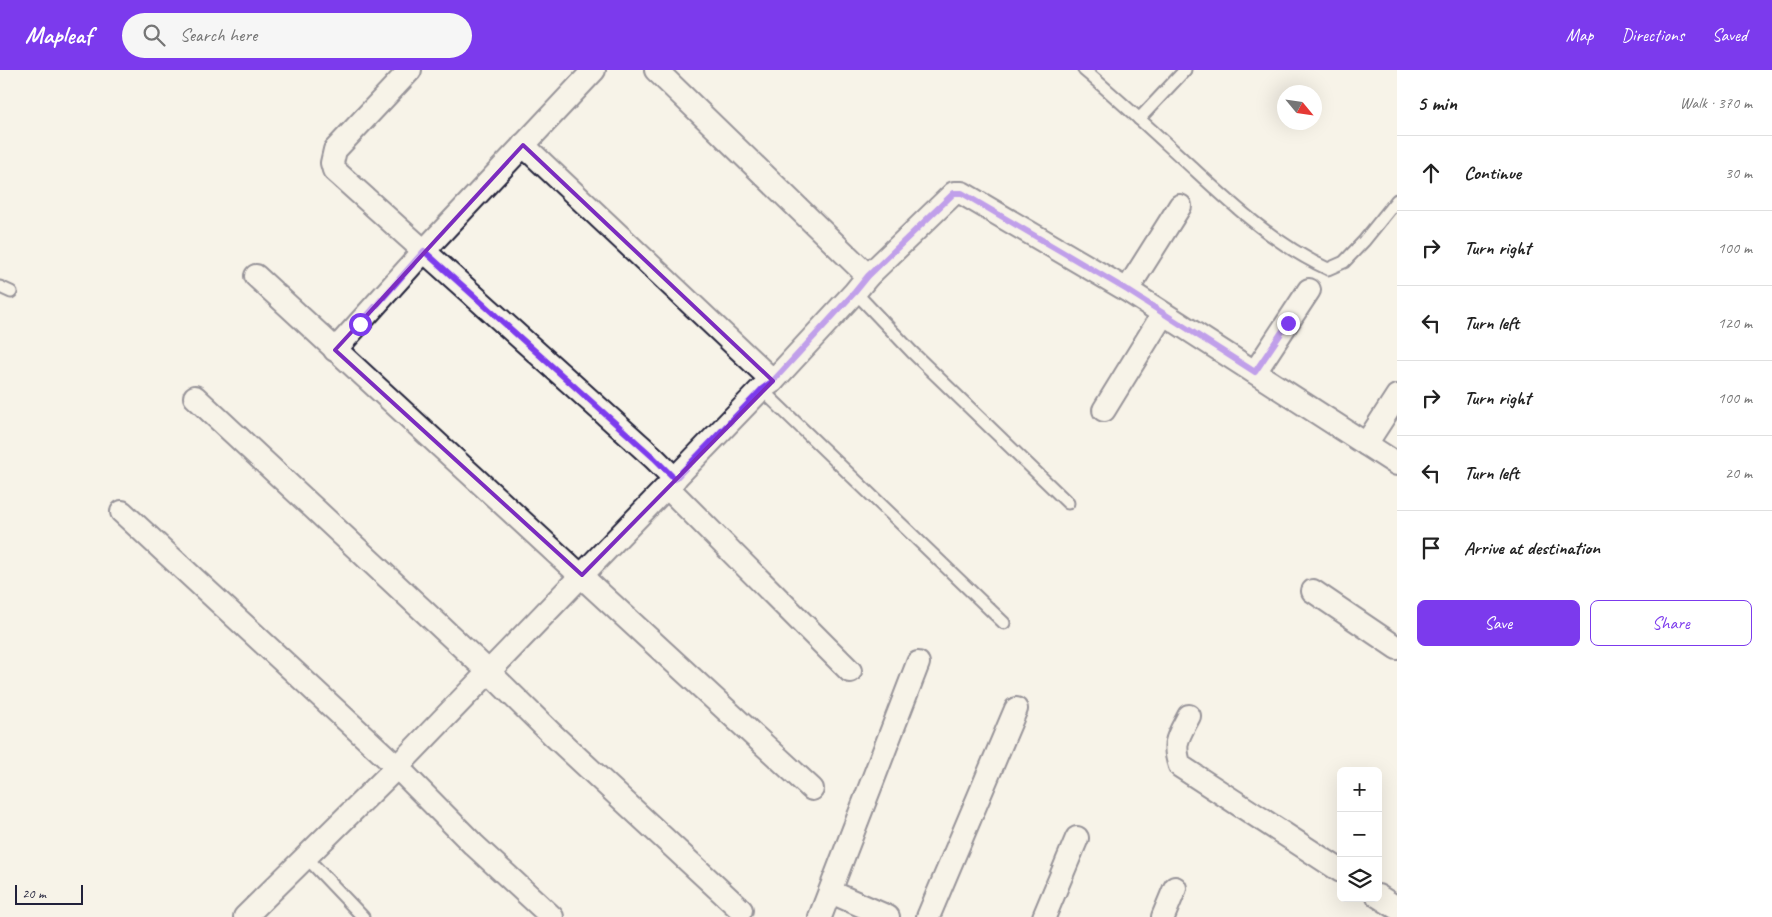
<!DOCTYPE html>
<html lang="en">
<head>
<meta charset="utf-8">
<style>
  :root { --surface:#fff; --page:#f6f6f6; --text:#222; --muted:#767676; --line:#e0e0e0; --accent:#7c3aed }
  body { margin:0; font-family:Caveat,sans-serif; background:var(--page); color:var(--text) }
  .controls { position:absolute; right:15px; bottom:15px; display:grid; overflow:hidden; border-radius:8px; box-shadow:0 5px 20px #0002 }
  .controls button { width:45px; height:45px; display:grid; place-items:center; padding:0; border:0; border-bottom:1px solid var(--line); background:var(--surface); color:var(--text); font:25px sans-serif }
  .compass { position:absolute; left:1277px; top:15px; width:45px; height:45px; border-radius:50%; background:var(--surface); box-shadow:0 5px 20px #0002; rotate:119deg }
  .scale { position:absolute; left:15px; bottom:12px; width:68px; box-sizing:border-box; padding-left:5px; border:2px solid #22223b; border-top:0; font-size:14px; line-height:18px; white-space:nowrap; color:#22223b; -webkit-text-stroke:4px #f7f3e8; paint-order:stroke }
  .stop { position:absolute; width:15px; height:15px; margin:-11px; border:4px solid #7c3aed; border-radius:50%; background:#fff }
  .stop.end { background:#7c3aed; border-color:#fff; box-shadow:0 1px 5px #0008 }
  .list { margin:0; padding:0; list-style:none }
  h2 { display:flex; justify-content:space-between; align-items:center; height:65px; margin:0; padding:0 20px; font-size:21px }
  h2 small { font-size:16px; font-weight:400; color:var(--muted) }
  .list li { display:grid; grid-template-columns:32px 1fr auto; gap:15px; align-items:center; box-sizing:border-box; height:75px; padding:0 20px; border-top:1px solid var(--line) }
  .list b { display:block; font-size:19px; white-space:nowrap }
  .list em { font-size:16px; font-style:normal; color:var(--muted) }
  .actions { display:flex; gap:10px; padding:15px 20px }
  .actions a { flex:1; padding:11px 0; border:1px solid var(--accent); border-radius:8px; text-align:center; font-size:18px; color:var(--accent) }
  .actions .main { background:var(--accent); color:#fff }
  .icon { flex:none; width:28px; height:28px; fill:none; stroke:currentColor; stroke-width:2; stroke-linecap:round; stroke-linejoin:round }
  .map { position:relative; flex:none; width:1397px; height:847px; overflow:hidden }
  header { display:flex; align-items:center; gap:30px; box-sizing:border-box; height:70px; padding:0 25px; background:var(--accent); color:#fff }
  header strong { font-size:24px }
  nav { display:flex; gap:28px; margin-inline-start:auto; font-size:18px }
  .search { width:350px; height:45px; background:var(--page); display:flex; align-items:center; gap:12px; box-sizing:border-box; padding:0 18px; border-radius:28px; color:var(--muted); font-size:19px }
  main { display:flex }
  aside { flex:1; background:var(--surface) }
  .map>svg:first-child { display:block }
</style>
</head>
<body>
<header>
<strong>Mapleaf</strong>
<div class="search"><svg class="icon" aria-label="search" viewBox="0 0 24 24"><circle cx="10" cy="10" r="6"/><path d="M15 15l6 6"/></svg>Search here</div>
<nav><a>Map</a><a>Directions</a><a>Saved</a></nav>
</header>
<main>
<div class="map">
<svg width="1397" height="847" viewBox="0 0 1397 847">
  <rect width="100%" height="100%" fill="#f7f3e8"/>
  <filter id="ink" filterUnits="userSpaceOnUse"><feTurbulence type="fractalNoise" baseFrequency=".02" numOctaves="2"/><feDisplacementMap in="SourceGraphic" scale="10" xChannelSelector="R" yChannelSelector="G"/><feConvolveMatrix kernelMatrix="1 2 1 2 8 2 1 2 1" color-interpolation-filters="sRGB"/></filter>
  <g filter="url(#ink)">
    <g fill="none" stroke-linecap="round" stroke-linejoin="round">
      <g stroke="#22223b" stroke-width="15">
        <g id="service">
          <path d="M1084 0C1123 33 1160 68 1197 102 1237 139 1278 176 1328 199L1344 192 1364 171 1397 130"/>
          <path d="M1139 49 1185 0"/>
          <path d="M0 217 11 222"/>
          <path d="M855 222 912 282 1068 433"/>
          <path d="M761 319 1004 553"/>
          <path d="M306 787 363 847"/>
        </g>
      </g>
      <g stroke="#22223b" stroke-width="26">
        <g id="minor">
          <path d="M410 0 335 80 332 93 334 100 654 388 675 409"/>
          <path d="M656 0 868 206"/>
          <path d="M523 75 773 311"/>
          <path d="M256 206 812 719"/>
          <path d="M1127 220 1180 136"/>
          <path d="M335 280 424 181 594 0"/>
          <path d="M1255 302 1309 220"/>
          <path d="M195 327 489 602 552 664 741 840"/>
          <path d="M1104 340 1163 244"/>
          <path d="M1366 374 1397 326"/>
          <path d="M667 417 850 601"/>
          <path d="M122 442 397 697 473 774 552 847"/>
          <path d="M1313 521 1397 578"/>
          <path d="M1189 646C1178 667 1172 673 1180 696L1341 801"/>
          <path d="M831 822 888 847"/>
          <path d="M1378 826 1397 838"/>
          <path d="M245 847 397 697 761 319 773 311 855 222 868 206 954 123H962L1127 220 1397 394"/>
          <path d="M820 847 918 593"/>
          <path d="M928 847 1016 639"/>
          <path d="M1044 847 1077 768"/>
          <path d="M1163 847 1175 818"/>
        </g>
      </g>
      <use href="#service" stroke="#f7f3e8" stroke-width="11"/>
      <use href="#minor" stroke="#f7f3e8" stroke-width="22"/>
    </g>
  </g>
  <g fill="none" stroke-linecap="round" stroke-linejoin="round" filter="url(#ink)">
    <path stroke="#7c3aed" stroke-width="6" d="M360 254 424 181 654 388 675 409 762 319 773 311 855 222 868 206 954 123H962L1127 220 1255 302 1288 253"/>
  </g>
  <path d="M0 0H1397V847H0ZM523 75 773 311 582 505 335 280Z" fill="#f7f3e8" fill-opacity=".55" fill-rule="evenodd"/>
  <path fill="none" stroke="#7b2cbf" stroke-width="4" stroke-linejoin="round" d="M523 75 773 311 582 505 335 280Z"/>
</svg>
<div class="controls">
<button>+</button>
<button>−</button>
<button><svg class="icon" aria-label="layers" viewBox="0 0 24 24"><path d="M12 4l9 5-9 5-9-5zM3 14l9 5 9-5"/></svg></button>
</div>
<svg class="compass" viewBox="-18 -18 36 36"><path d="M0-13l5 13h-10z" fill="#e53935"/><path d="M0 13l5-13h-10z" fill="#767676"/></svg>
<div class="scale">20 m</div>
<div class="stop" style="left:360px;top:254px"></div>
<div class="stop end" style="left:1288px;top:253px"></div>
</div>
<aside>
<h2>5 min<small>Walk · 370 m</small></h2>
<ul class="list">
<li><svg class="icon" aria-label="ahead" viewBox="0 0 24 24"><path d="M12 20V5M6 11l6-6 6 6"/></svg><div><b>Continue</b></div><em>30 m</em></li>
<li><svg class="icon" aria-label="right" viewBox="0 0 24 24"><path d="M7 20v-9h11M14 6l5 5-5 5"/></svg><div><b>Turn right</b></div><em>100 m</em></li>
<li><svg class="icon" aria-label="left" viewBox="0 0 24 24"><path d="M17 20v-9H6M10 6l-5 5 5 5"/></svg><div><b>Turn left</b></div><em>120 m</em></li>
<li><svg class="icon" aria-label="right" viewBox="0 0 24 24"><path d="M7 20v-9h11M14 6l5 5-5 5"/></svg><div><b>Turn right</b></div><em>100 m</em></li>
<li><svg class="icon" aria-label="left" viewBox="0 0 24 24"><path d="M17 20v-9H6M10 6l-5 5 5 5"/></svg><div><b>Turn left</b></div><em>20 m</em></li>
<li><svg class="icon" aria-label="arrive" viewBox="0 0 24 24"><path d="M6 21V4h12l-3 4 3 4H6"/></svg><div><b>Arrive at destination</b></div></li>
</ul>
<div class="actions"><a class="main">Save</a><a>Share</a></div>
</aside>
</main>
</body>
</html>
